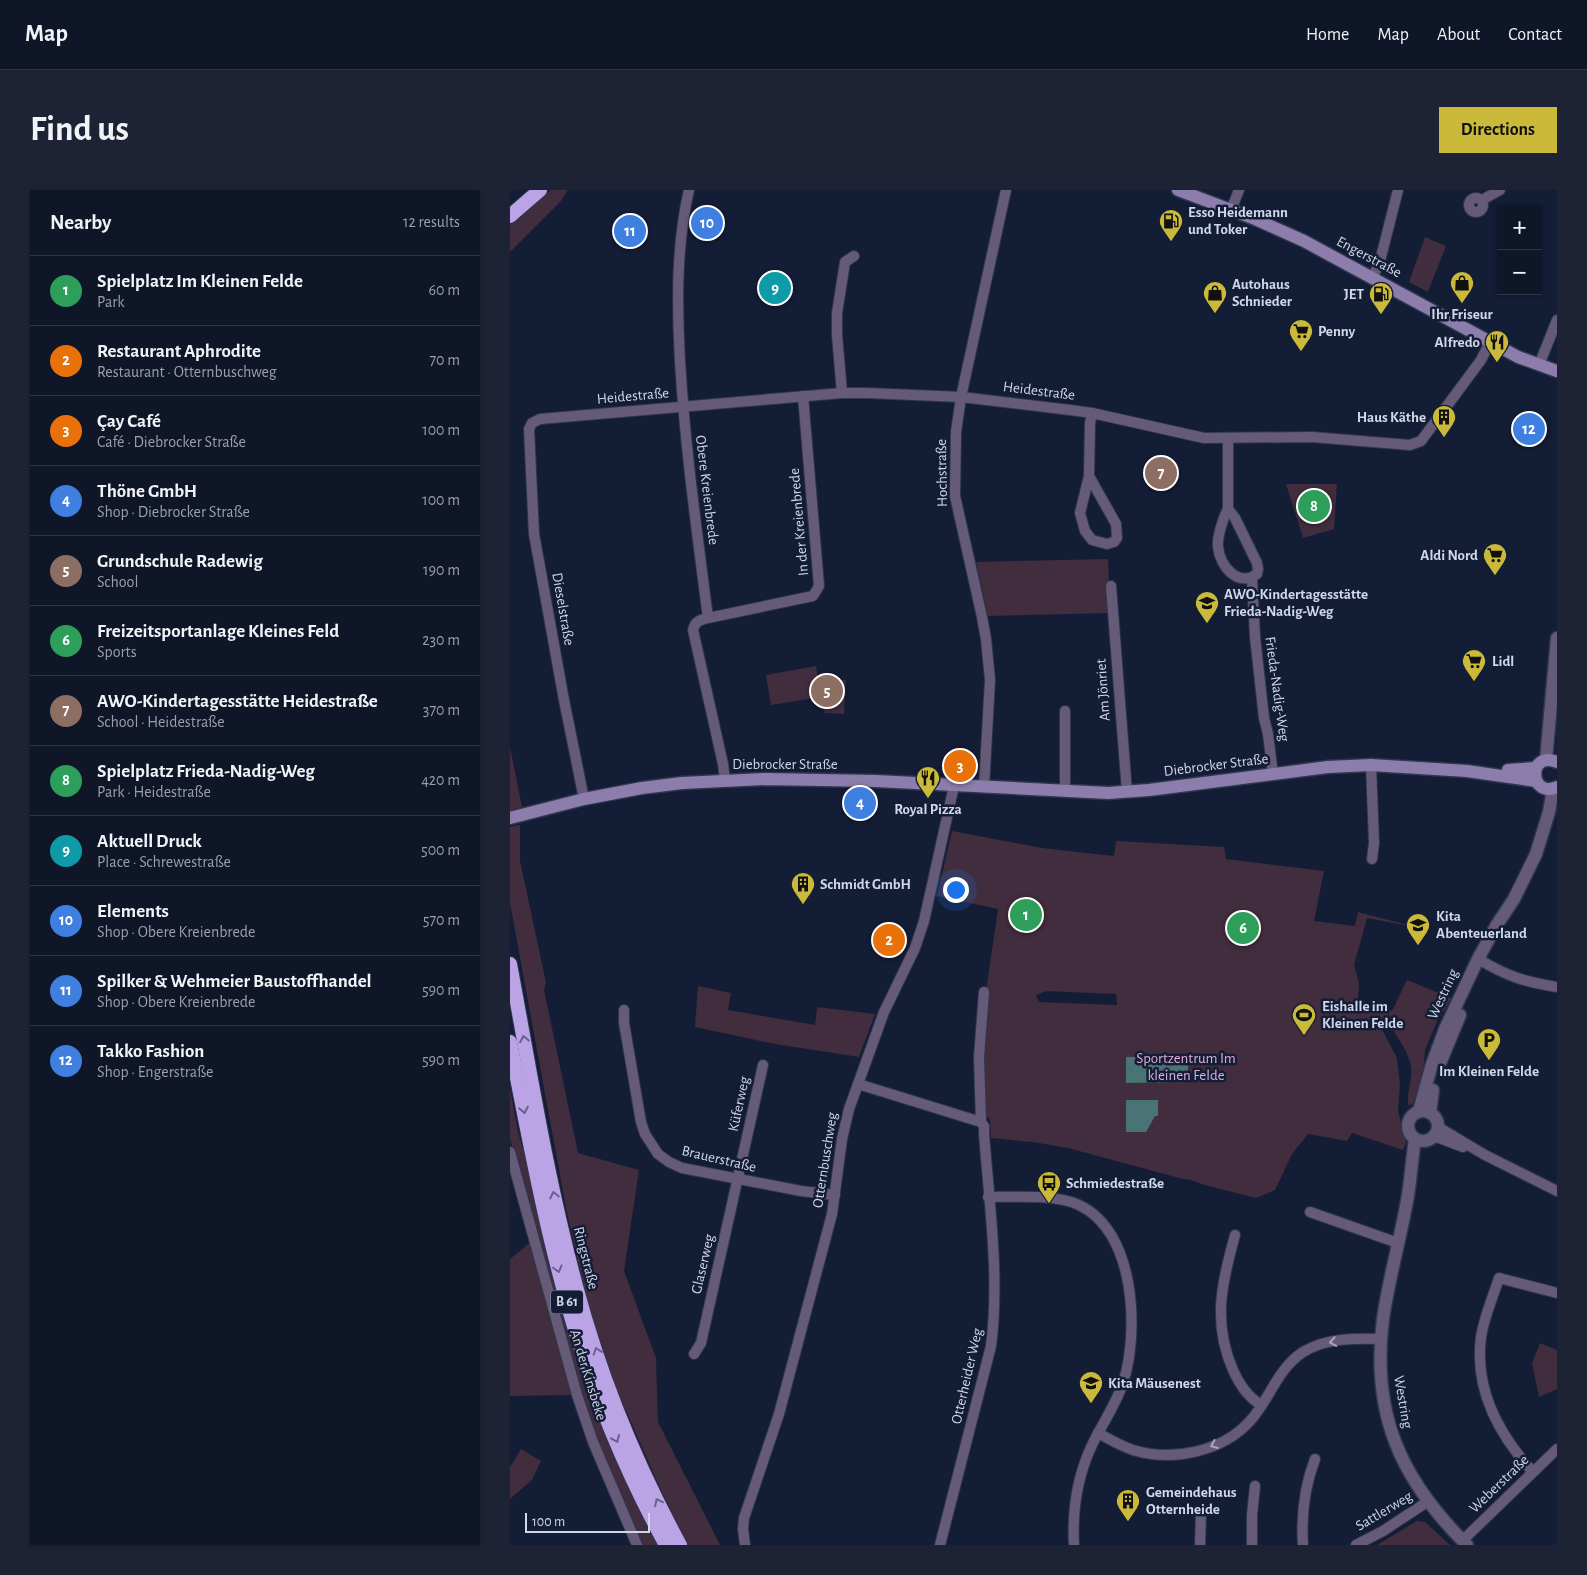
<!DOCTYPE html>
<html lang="en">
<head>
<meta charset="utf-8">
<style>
  :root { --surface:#0f1628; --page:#1d2334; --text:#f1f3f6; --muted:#9b9fa8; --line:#2f3545; --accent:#cbba39 }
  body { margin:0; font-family:"Alegreya Sans",sans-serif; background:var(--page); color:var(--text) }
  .controls { position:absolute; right:15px; top:15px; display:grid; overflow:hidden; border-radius:0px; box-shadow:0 1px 4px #0004 }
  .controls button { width:45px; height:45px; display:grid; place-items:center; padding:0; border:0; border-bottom:1px solid var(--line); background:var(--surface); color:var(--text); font:25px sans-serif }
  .scale { position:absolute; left:15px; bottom:12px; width:125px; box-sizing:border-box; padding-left:5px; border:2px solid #cfd7e8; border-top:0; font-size:14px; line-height:18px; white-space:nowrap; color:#cfd7e8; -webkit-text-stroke:4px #141d36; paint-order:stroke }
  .you { position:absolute; left:445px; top:699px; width:18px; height:18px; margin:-12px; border:4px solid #fff; border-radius:50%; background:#1a73e8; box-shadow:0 0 0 8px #1a73e833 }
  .badge { display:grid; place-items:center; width:32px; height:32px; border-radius:50%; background:var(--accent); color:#fff; font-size:16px; font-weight:700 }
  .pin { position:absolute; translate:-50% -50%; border:2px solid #fff; box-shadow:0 1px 5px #0006 }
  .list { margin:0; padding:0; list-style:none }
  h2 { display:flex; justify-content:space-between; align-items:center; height:65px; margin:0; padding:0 20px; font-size:21px }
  h2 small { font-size:16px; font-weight:400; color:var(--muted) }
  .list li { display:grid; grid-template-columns:32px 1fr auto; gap:15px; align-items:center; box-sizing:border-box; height:70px; padding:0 20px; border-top:1px solid var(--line) }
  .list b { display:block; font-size:19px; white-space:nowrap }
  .list p { margin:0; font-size:16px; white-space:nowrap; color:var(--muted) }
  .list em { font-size:16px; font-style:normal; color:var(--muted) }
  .map { position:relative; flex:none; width:1047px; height:1355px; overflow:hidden; border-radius:0px }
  header { display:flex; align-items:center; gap:30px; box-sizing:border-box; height:70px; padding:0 25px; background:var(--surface); border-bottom:1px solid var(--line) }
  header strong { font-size:24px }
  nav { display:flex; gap:28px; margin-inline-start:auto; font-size:18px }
  .intro { display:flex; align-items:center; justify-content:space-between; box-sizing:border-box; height:120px; padding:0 30px }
  h1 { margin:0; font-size:35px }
  .button { padding:12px 22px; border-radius:0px; background:var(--accent); color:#111; font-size:18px; font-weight:700 }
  main { display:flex; gap:30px; padding:0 30px }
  aside { flex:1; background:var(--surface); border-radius:0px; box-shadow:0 1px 4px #0004 }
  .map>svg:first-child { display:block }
</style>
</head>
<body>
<header>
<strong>Map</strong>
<nav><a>Home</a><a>Map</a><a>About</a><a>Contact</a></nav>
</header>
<div class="intro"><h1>Find us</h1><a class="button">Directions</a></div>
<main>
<aside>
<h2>Nearby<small>12 results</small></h2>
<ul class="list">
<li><span class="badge" style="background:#2e9e5b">1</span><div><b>Spielplatz Im Kleinen Felde</b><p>Park</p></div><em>60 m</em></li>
<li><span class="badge" style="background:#e8710a">2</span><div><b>Restaurant Aphrodite</b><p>Restaurant · Otternbuschweg</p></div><em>70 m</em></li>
<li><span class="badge" style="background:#e8710a">3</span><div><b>Çay Café</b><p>Café · Diebrocker Straße</p></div><em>100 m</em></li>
<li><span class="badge" style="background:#3f7fe0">4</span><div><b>Thöne GmbH</b><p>Shop · Diebrocker Straße</p></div><em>100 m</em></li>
<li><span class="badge" style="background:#8d6e63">5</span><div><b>Grundschule Radewig</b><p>School</p></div><em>190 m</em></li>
<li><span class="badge" style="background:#2e9e5b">6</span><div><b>Freizeitsportanlage Kleines Feld</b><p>Sports</p></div><em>230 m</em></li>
<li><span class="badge" style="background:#8d6e63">7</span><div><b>AWO-Kindertagesstätte Heidestraße</b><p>School · Heidestraße</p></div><em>370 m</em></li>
<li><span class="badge" style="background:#2e9e5b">8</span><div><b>Spielplatz Frieda-Nadig-Weg</b><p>Park · Heidestraße</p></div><em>420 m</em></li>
<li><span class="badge" style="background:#0f9aa8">9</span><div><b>Aktuell Druck</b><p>Place · Schrewestraße</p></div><em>500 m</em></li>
<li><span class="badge" style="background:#3f7fe0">10</span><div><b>Elements</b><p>Shop · Obere Kreienbrede</p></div><em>570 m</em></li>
<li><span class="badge" style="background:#3f7fe0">11</span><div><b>Spilker &amp; Wehmeier Baustoffhandel</b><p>Shop · Obere Kreienbrede</p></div><em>590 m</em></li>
<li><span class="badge" style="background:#3f7fe0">12</span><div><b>Takko Fashion</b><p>Shop · Engerstraße</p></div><em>590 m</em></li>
</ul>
</aside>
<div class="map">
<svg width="1047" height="1355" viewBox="0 0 1047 1355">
  <rect width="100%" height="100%" fill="#141d36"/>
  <g fill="#412d3d" fill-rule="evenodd">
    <path d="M41 0H58L51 11 0 62V35Z"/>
    <path d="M915 47 936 56 918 102 899 92Z"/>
    <path d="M776 294H827L824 339 793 348Z"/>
    <path d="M598 369 600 423 478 426 466 372Z"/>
    <path d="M306 476 311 507 261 515 256 485Z"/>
    <path d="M316 489 336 490 334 524 314 523Z"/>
    <path d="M0 557 12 617 0 621Z"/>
    <path d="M10 635V671L36 793 34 800 68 963 129 980 114 1081 146 1168 148 1232 210 1355H178L150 1298 107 1200 83 1130 71 1084 56 1018 0 713V637Z"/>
    <path d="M442 641 532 658 604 666 606 651 714 657 716 669 814 681 804 731 845 736 848 722 905 737 857 728 844 775 849 793 848 809 882 821 897 790 941 808 936 818 928 829 915 860 914 874 905 912 899 916C895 907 903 888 901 877 900 864 886 845 879 834L871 838 887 868 890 895 888 921 896 953 893 960 842 943 837 951 798 944 782 964 765 1000 746 1008 695 995 681 990 669 988 558 958 523 952 481 948 480 929 475 926 473 861 476 802 488 719 427 706ZM537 801 606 804 607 815 529 812 526 805Z"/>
    <path d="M188 796 221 803 218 820 305 835 307 817 365 824 349 867 265 854 185 837Z"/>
    <path d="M0 899 8 942 21 987 110 1278 148 1355H132L91 1259 69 1194 0 949Z"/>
    <path d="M21 1052 63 1205 0 1206V1069Z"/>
    <path d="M1030 1153 1047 1160V1199L1029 1207 1022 1173Z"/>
    <path d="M11 1259 31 1271 22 1290 0 1309V1277Z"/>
    <path d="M907 1331 915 1332 940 1355H867Z"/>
  </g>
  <g fill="#4a7375">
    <path d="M678 866V892L616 893V867Z"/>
    <path d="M616 910H648V926H645L636 942H616Z"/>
  </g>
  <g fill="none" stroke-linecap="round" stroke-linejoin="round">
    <g stroke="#2e374f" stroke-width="12">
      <g id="minor">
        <path d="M179 0C166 56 167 114 170 171 175 257 187 342 198 428 190 430 185 431 183 440L213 574 215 590"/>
        <circle cx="966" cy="15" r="7"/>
        <path d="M972 10 990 0"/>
        <path d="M721 20 729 0"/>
        <path d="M863 88 871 67 888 0"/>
        <path d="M1029 175 1047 130"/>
        <path d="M332 203 327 145V123L335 72 344 66"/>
        <path d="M579 286 606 334 607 348 604 352 597 354 582 350 575 341 570 323 579 286 580 233 582 223"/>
        <path d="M718 319 725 328 747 373 748 379 747 384C728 398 710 376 708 357 707 347 713 328 718 319V248"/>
        <path d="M742 388 745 447 754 528 758 544 763 584"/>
        <path d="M601 396 617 602"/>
        <path d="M198 428 303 406 309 396 293 206"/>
        <path d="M555 521V601"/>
        <path d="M861 575 864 653 862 669"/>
        <path d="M474 597 480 490 476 449 472 427 445 306 446 242 451 207 496 0"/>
        <path d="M74 609 54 510 24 344 19 239 22 233 30 229 332 203H357L451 207 560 220 582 223 694 248 802 247 900 255 911 251 971 170 980 152"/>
        <path d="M968 769C997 786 1014 792 1047 797"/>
        <path d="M114 820V833L131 932 135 944 148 964 159 972 172 978 291 1001 325 1005"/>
        <path d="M348 894 471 932"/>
        <path d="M928 937 975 965 1047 1001"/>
        <path d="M924 946 953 957"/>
        <path d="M0 962 67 1205 83 1252 127 1355"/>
        <path d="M478 1007C504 1007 546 1004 569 1015 625 1041 629 1139 614 1190 607 1213 592 1234 582 1255 567 1287 562 1320 564 1355"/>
        <path d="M800 1022 888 1053"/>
        <path d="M725 1045C712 1092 702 1132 723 1180 730 1195 737 1206 751 1215"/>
        <path d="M184 1164 191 1153 253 875"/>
        <path d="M588 1243C599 1249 611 1256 623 1260 662 1272 712 1262 740 1231 760 1209 767 1179 793 1162 816 1148 845 1148 871 1149"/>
        <path d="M1023 1282C989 1245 964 1200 971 1147 974 1127 983 1107 989 1088L1047 1103"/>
        <path d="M952 1351 1047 1259"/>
        <path d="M235 1355 233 1339 234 1328 269 1224 322 1024 332 949 339 919 374 822 405 758 414 731 444 596"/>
        <path d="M430 1355 481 1156C490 1087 479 1012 474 943V936L471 932 469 867 474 802"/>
        <path d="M690 1355 691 1323"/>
        <path d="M742 1355V1325L745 1296"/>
        <path d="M793 1355C791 1325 794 1298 805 1269"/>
        <path d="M846 1355 873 1341 917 1312"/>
      </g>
    </g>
    <g stroke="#2e374f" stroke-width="15">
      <g id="tertiary">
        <path d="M1036 570 1047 448"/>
        <path d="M931 871 950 825"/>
        <path d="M909 921 922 874 935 839 968 769 986 736 1004 709 1026 664 1039 622 1043 599"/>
        <circle cx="913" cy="936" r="15"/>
        <path d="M920 923 923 900"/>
        <path d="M905 949C902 968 901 987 898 1005 891 1047 879 1087 873 1129 861 1223 890 1289 957 1355"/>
      </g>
    </g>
    <g stroke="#2e374f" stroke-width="15">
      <g id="secondary">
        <path d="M668 0 745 29 794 51 1008 167 1047 181"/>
        <path d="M1047 572C1017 560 1019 609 1047 597"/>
        <path d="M998 580 1026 578"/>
        <path d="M0 628 74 609 132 598 172 593 255 589 366 591 598 603 639 600 818 577 861 575 957 581 1026 591"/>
      </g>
    </g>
    <g stroke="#2e374f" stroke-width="16">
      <g id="trunk">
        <path d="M0 26 30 0"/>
        <path d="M0 774C20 881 37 990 66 1096 90 1186 126 1274 170 1355"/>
        <path d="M0 852C19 949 37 1048 66 1143 89 1216 119 1288 156 1355"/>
      </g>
    </g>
    <use href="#minor" stroke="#655b78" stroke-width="10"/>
    <use href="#tertiary" stroke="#655b78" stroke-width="12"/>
    <use href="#secondary" stroke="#8d7dac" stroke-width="12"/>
    <use href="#trunk" stroke="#bba4e6" stroke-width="14"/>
  </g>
  <defs><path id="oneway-chevron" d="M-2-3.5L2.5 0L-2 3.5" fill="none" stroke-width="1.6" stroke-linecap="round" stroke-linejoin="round" transform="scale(1.25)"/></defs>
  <g stroke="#68608e">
    <use href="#oneway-chevron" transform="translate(14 849) rotate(-101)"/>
    <use href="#oneway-chevron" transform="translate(14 920) rotate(79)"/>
    <use href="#oneway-chevron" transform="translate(44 1005) rotate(-103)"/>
    <use href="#oneway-chevron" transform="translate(48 1079) rotate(75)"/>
    <use href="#oneway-chevron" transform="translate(87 1161) rotate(-109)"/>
    <use href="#oneway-chevron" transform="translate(106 1249) rotate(67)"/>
    <use href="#oneway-chevron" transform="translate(148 1312) rotate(-116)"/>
  </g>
  <g stroke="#a5a5bb">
    <use href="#oneway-chevron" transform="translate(823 1152) rotate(170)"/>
    <use href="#oneway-chevron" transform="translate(704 1255) rotate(156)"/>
  </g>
  <defs>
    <g id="fuel-pin" transform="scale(1.25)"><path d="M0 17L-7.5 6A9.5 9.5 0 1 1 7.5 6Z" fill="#cbba39" stroke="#141d36"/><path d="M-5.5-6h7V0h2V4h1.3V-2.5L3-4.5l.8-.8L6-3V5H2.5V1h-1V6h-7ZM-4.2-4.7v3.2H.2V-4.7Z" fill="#111"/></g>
    <g id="shop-pin" transform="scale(1.25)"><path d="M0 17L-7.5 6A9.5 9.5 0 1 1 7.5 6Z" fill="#cbba39" stroke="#141d36"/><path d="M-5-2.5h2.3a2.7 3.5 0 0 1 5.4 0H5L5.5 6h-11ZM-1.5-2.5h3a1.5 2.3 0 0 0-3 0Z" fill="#111"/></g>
    <g id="supermarket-pin" transform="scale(1.25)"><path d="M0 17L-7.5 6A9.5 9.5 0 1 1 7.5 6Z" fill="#cbba39" stroke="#141d36"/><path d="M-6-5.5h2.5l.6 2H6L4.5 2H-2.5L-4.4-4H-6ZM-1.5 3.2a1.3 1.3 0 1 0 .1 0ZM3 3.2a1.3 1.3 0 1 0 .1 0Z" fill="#111"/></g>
    <g id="restaurant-pin" transform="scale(1.25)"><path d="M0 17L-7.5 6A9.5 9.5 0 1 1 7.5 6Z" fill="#cbba39" stroke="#141d36"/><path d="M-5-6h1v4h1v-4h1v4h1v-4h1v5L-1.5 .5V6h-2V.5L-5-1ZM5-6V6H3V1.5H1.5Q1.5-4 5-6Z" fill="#111"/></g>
    <g id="building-pin" transform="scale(1.25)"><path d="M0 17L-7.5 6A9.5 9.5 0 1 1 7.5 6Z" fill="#cbba39" stroke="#141d36"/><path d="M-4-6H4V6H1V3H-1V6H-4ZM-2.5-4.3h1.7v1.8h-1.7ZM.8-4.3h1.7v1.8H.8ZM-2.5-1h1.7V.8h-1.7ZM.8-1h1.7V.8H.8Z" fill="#111"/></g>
    <g id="school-pin" transform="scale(1.25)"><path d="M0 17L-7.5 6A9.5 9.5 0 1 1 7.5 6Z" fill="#cbba39" stroke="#141d36"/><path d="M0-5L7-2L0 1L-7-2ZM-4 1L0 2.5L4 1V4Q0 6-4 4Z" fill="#111"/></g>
    <g id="stadium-pin" transform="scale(1.25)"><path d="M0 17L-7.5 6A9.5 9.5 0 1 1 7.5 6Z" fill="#cbba39" stroke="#141d36"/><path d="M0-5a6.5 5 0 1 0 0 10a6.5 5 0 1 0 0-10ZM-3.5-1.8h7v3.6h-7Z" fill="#111"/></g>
    <g id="parking-pin" transform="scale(1.25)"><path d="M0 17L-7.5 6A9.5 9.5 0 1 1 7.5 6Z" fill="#cbba39" stroke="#141d36"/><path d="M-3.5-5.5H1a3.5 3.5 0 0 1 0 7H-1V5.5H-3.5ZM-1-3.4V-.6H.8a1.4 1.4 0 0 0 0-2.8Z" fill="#111"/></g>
    <g id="bus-pin" transform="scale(1.25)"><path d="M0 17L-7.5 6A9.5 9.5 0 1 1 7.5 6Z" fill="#cbba39" stroke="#141d36"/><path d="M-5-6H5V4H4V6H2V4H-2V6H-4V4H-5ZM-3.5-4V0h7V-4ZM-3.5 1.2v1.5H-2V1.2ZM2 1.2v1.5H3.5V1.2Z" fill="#111"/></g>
  </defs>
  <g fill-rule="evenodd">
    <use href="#fuel-pin" x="661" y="31"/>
    <use href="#shop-pin" x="952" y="93"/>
    <use href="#shop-pin" x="705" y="103"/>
    <use href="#fuel-pin" x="871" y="104"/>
    <use href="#supermarket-pin" x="791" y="141"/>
    <use href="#restaurant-pin" x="987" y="152"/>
    <use href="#building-pin" x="934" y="227"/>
    <use href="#supermarket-pin" x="985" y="365"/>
    <use href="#school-pin" x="697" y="413"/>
    <use href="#supermarket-pin" x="964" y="471"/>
    <use href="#restaurant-pin" x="418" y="588"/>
    <use href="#building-pin" x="293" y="694"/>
    <use href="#school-pin" x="908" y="735"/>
    <use href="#stadium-pin" x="794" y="825"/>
    <use href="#parking-pin" x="979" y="850"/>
    <use href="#bus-pin" x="539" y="993"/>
    <use href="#school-pin" x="581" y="1193"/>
    <use href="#building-pin" x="618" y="1311"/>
  </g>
  <g text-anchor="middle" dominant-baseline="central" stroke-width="5" stroke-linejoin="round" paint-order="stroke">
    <rect fill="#141d36" stroke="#979fb3" stroke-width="1" x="41" y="1100.5" width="32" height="23" rx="4"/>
    <g font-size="14" font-weight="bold" fill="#cfd7e8">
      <text x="57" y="1112">B 61</text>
    </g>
    <g font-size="15" font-weight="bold" fill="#cfd7e8" stroke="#141d36" text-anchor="start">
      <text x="678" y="22">Esso Heidemann<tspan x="678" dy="17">und Toker</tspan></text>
      <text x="722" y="94">Autohaus<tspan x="722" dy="17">Schnieder</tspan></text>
      <text x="854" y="104" text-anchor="end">JET</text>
      <text x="952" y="124" text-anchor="middle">Ihr Friseur</text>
      <text x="808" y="141">Penny</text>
      <text x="970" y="152" text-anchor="end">Alfredo</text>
      <text x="916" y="227" text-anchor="end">Haus Käthe</text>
      <text x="968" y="365" text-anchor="end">Aldi Nord</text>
      <text x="714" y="404">AWO-Kindertagesstätte<tspan x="714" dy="17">Frieda-Nadig-Weg</tspan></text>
      <text x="982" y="471">Lidl</text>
      <text x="418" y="619" text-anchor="middle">Royal Pizza</text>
      <text x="310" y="694">Schmidt GmbH</text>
      <text x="926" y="726">Kita<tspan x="926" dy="17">Abenteuerland</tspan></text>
      <text x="812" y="816">Eishalle im<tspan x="812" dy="17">Kleinen Felde</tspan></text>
      <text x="979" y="881" text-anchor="middle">Im Kleinen Felde</text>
      <text x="556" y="993">Schmiedestraße</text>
      <text x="598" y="1193">Kita Mäusenest</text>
      <text x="636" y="1302">Gemeindehaus<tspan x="636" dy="17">Otternheide</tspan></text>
    </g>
    <g font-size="15" fill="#cfd7e8" stroke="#141d36">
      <text transform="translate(859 67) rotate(28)">Engerstraße</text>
      <text transform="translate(529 201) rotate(7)">Heidestraße</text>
      <text transform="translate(123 206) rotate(-5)">Heidestraße</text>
      <text transform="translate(432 283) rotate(-91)">Hochstraße</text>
      <text transform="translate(197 300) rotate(83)">Obere Kreienbrede</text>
      <text transform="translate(289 332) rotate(-95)">In der Kreienbrede</text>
      <text transform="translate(53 419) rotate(80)">Dieselstraße</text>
      <text transform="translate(767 499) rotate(82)">Frieda-Nadig-Weg</text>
      <text transform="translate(593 500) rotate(-94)">Am Jönriet</text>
      <text x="275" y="574">Diebrocker Straße</text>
      <text transform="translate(706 575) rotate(-7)">Diebrocker Straße</text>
      <text transform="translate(933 804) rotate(-65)">Westring</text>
      <text transform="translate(229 914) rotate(-78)">Küferweg</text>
      <text transform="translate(209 969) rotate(13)">Brauerstraße</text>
      <text transform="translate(315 970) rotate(-81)">Otternbuschweg</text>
      <text transform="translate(76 1068) rotate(76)">Ringstraße</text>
      <text transform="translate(193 1074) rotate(-77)">Glaserweg</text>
      <text transform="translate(78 1185) rotate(73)">An der Kinsbeke</text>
      <text transform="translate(457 1186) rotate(-77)">Otterheider Weg</text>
      <text transform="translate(893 1212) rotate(80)">Westring</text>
      <text transform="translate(989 1294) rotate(-44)">Weberstraße</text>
      <text transform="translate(874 1321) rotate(-31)">Sattlerweg</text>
    </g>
    <g font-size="15" fill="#ddadd4" stroke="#141d36">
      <text x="676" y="868">Sportzentrum Im<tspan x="676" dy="17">kleinen Felde</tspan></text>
    </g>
  </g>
</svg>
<div class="controls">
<button>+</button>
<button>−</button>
</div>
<div class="scale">100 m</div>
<div class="you"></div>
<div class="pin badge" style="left:516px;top:725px;background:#2e9e5b">1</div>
<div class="pin badge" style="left:379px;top:750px;background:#e8710a">2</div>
<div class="pin badge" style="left:450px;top:576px;background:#e8710a">3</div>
<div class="pin badge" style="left:350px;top:613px;background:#3f7fe0">4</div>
<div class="pin badge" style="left:317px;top:501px;background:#8d6e63">5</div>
<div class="pin badge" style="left:733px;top:738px;background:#2e9e5b">6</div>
<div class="pin badge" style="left:651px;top:283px;background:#8d6e63">7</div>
<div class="pin badge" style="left:804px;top:316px;background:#2e9e5b">8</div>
<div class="pin badge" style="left:265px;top:98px;background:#0f9aa8">9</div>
<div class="pin badge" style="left:197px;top:33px;background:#3f7fe0">10</div>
<div class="pin badge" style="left:120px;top:41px;background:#3f7fe0">11</div>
<div class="pin badge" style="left:1019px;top:239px;background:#3f7fe0">12</div>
</div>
</main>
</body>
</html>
